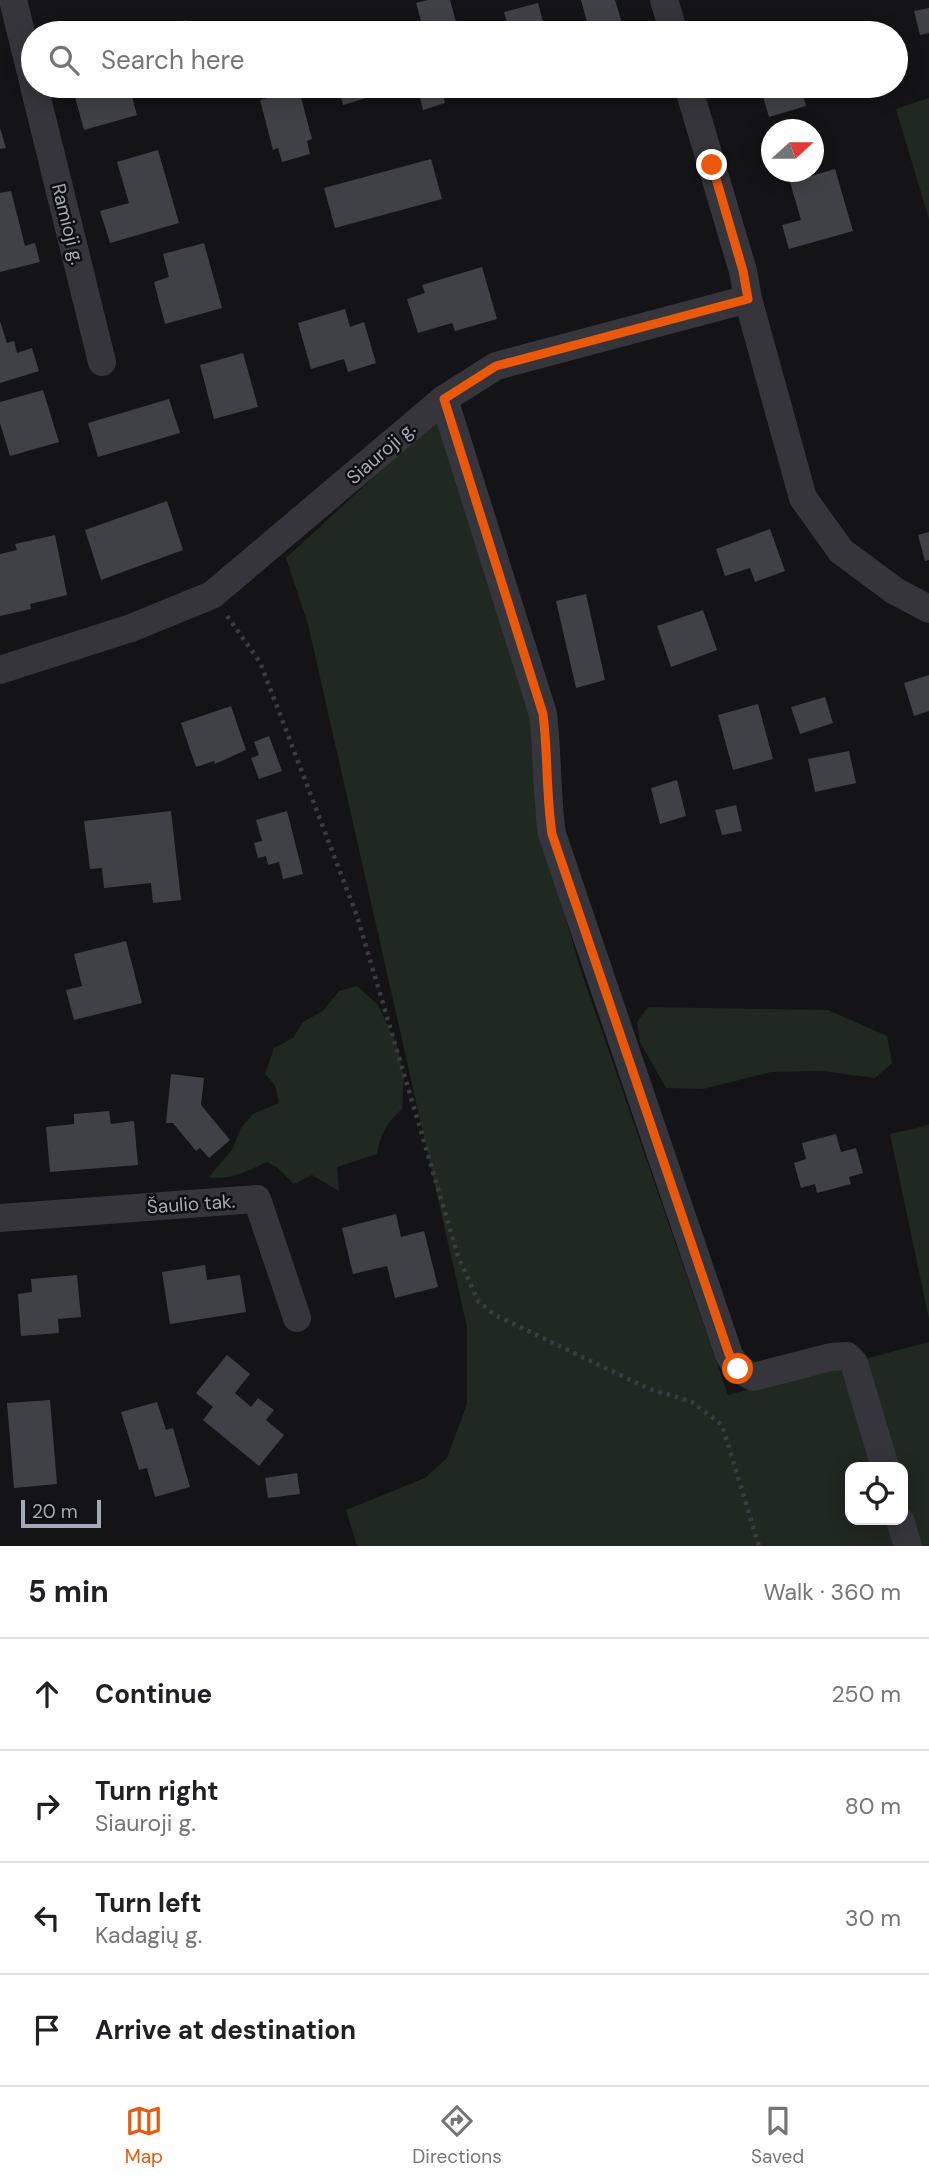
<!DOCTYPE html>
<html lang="en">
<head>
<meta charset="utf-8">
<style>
  :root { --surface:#fff; --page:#f2f2f2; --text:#202124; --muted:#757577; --line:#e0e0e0; --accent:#ea580c }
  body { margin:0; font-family:"DM Sans",sans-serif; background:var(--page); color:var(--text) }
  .controls { position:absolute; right:21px; bottom:21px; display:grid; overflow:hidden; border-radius:14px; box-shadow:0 4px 18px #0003 }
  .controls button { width:63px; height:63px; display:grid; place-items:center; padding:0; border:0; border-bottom:2px solid var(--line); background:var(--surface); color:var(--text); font:35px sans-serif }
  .compass { position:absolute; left:761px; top:119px; width:63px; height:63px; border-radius:50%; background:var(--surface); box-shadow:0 4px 18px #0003; rotate:69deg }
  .scale { position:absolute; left:21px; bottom:18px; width:80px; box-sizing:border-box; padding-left:7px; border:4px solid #a6a9b6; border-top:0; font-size:19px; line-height:24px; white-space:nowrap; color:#a6a9b6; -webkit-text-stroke:5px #0f0f11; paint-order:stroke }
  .stop { position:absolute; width:21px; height:21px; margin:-16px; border:5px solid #ea580c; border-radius:50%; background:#fff }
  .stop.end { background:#ea580c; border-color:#fff; box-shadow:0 2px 7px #0008 }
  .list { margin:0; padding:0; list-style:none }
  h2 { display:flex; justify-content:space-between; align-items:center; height:91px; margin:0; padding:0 28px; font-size:30px }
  h2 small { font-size:23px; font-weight:400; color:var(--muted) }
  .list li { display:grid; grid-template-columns:46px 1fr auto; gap:21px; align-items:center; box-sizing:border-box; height:112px; padding:0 28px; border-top:2px solid var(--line) }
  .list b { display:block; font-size:26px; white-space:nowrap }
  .list p { margin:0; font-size:23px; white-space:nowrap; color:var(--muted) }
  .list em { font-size:23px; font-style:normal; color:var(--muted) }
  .icon { flex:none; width:38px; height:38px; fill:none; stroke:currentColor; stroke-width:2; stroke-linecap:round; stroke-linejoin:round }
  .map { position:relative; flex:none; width:929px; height:1546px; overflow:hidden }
  .search { position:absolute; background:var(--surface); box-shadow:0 4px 18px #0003; left:21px; right:21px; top:21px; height:77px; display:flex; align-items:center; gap:18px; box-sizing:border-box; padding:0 24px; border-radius:38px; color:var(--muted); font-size:26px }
  .sheet { height:539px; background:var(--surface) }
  nav { display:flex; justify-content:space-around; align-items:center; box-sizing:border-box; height:98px; border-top:2px solid var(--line); background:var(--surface); font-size:19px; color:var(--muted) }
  nav a { display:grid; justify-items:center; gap:4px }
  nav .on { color:var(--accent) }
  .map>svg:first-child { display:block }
</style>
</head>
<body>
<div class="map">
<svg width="929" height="1546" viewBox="0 0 929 1546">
  <rect width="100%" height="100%" fill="#141416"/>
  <g fill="#202822" fill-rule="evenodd">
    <path d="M929 98V219L896 109Z"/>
    <path d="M440 416 532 711 535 810 579 965 728 1395 929 1342V1546H357L346 1510 425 1478 447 1458 467 1404V1327L308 624 286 558ZM850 1467H903V1520H850Z"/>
    <path d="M357 986 378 1005 396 1043 404 1077 402 1109C387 1122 380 1135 377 1154L337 1167 339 1191 312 1175 294 1184 278 1168 267 1162C247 1171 230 1181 209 1177L233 1148 241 1128 253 1114 279 1103 275 1085 265 1074 274 1048 293 1038 303 1022 323 1011 339 991Z"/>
    <path d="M648 1007 828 1010 887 1036 892 1063 875 1078 822 1071 771 1072 703 1089 666 1088 640 1042 637 1022Z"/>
    <path d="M929 1125V1319L890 1134Z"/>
  </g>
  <g fill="#404146">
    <path d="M428 0H450L459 33H408L423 28 416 3Z"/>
    <path d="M581 0H615L625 33H590Z"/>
    <path d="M538 3 546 33H510L504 12Z"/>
    <path d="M929 8V33L920 35 914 11Z"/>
    <path d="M186 20 190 33H143V32Z"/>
    <path d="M807 24 810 33H779Z"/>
    <path d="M72 86H106L107 90 129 86 137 115 84 130Z"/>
    <path d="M338 86H392L393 90 343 105Z"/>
    <path d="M417 86H441L445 103 423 110Z"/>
    <path d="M760 86H800L806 106 769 117Z"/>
    <path d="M299 90 312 139 307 141 310 154 282 162 278 148 273 150 260 100Z"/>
    <path d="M0 128 6 148 0 149Z"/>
    <path d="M158 150 179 223 110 243 100 211 129 203 117 162Z"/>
    <path d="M431 159 442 199 335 228 324 188Z"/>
    <path d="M835 169 853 231 789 249 782 225 801 220 790 182Z"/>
    <path d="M11 191 25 246 35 243 40 262 0 272V193Z"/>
    <path d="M204 243 222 308 165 324 154 282 169 277 163 254Z"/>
    <path d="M482 267 497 319 455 331 452 323 418 333 407 299 425 293 422 285Z"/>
    <path d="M345 309 350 327 364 322 376 363 348 372 344 359 311 369 298 323Z"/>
    <path d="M0 321 7 343 14 341 17 353 32 348 39 371 0 383Z"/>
    <path d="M243 353 258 407 214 419 200 365Z"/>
    <path d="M43 390 59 442 10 456 0 423V402Z"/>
    <path d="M169 399 180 433 98 457 88 423Z"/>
    <path d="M167 501 183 550 101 580 85 530Z"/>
    <path d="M770 529 785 571 755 582 750 568 725 576 716 549Z"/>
    <path d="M929 532V560L925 561 918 535Z"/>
    <path d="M55 535 67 595 30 604 31 609 0 616V554L17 550 15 544Z"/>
    <path d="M586 594 605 680 576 688 556 601Z"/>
    <path d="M703 610 717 650 671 667 657 626Z"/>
    <path d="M929 675V711L914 716 904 683Z"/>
    <path d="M825 697 833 723 800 734 791 707Z"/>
    <path d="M758 704 773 759 733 770 718 715Z"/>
    <path d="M231 706 246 750 215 764 214 761 196 767 181 723Z"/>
    <path d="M269 736 282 771 259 779 251 758 259 755 254 742Z"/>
    <path d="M849 751 856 783 815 792 808 759Z"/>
    <path d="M677 780 686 816 660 824 651 788Z"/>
    <path d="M736 805 742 831 722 835 715 810Z"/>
    <path d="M171 811 181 900 153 903 151 883 104 888 102 868 90 869 84 821Z"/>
    <path d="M287 811 303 874 283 879 279 862 268 865 266 856 258 858 254 843 262 841 256 820Z"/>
    <path d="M126 941 142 1003 74 1020 66 990 82 986 74 954Z"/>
    <path d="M171 1074 204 1078 201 1105 230 1140 209 1158 200 1148 196 1151 173 1123H166Z"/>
    <path d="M109 1111 111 1124 134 1121 138 1165 50 1172 46 1127 74 1124V1114Z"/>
    <path d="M836 1134 841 1152 856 1148 863 1173 849 1177 851 1184 817 1193 815 1184 801 1188 794 1163 806 1159 802 1143Z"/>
    <path d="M396 1214 401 1237 424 1231 438 1287 395 1298 387 1266 353 1274 342 1228Z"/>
    <path d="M205 1265 207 1280 240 1275 246 1312 170 1324 162 1272Z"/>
    <path d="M77 1275 81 1317 58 1319 59 1333 21 1336 18 1294 32 1292 31 1279Z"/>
    <path d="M227 1355 250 1374 235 1393 251 1407 258 1398 274 1410 266 1420 284 1435 259 1466 203 1420 213 1407 196 1393Z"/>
    <path d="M50 1400 57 1484 14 1488 7 1403Z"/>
    <path d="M157 1402 166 1430 173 1428 190 1487 155 1497 147 1468 139 1470 121 1412Z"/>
    <path d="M297 1473 300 1494 268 1498 265 1478Z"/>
  </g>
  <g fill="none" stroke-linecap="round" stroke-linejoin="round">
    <path stroke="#3b3c42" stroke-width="4.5" stroke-dasharray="3.5 5" stroke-linecap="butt" d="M227 616 260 662 357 916 458 1256 478 1301 495 1315 647 1388 692 1402 722 1425 759 1546"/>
    <g stroke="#35353b" stroke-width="28">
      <path d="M13 0 33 81"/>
      <path d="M664 0 674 33"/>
      <path d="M34 86 102 362"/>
      <path d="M688 86 743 271 748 299"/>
      <path d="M444 399 543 714C548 754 546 794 552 834L729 1355 738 1369 753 1377 831 1357 847 1356 854 1363 885 1467"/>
      <path d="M0 670 131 628 212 595 444 399 496 366 748 299 803 498 841 551 895 591 929 609"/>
      <path d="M0 1218 257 1199 297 1318"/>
      <path d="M900 1520 908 1546"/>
    </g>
  </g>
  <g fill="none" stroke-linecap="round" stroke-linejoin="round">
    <path stroke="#ea580c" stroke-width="9" d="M712 165 743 271 748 299 496 366 444 399 543 714C548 754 546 794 552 834L729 1354 738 1369"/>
  </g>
  <g text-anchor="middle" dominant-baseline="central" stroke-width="5" stroke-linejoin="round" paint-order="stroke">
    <g font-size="19" fill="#a6a9b6" stroke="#0f0f11">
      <text transform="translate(68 224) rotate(76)">Ramioji g.</text>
      <text transform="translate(381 453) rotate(-41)">Siauroji g.</text>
      <text transform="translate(191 1204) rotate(-4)">Šaulio tak.</text>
    </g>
  </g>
</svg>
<div class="controls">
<button><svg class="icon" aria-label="locate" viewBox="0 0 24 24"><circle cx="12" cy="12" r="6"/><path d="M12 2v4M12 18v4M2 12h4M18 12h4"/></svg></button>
</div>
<svg class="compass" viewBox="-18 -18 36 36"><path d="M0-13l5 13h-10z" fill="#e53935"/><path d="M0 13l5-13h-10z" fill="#757577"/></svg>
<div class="scale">20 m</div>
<div class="stop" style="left:738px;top:1369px"></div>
<div class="stop end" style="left:712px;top:165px"></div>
<div class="search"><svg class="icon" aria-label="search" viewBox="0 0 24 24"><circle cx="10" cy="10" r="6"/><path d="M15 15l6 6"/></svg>Search here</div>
</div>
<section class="sheet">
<h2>5 min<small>Walk · 360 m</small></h2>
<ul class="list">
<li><svg class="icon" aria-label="ahead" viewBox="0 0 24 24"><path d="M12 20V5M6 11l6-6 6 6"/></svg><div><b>Continue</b></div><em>250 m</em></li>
<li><svg class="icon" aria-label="right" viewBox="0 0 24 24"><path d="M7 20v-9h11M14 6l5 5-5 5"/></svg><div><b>Turn right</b><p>Siauroji g.</p></div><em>80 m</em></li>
<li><svg class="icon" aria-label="left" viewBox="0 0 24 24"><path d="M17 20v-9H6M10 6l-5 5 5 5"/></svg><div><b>Turn left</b><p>Kadagių g.</p></div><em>30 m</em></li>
<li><svg class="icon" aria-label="arrive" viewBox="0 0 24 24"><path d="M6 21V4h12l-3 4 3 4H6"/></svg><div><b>Arrive at destination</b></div></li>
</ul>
</section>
<nav>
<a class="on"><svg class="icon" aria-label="map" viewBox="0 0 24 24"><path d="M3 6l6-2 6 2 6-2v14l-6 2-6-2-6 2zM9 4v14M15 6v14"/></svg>Map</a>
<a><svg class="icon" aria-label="directions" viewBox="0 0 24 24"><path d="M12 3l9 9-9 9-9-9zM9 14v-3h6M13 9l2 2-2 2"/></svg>Directions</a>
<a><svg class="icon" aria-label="saved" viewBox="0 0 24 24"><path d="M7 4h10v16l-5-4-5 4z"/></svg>Saved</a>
</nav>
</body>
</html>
